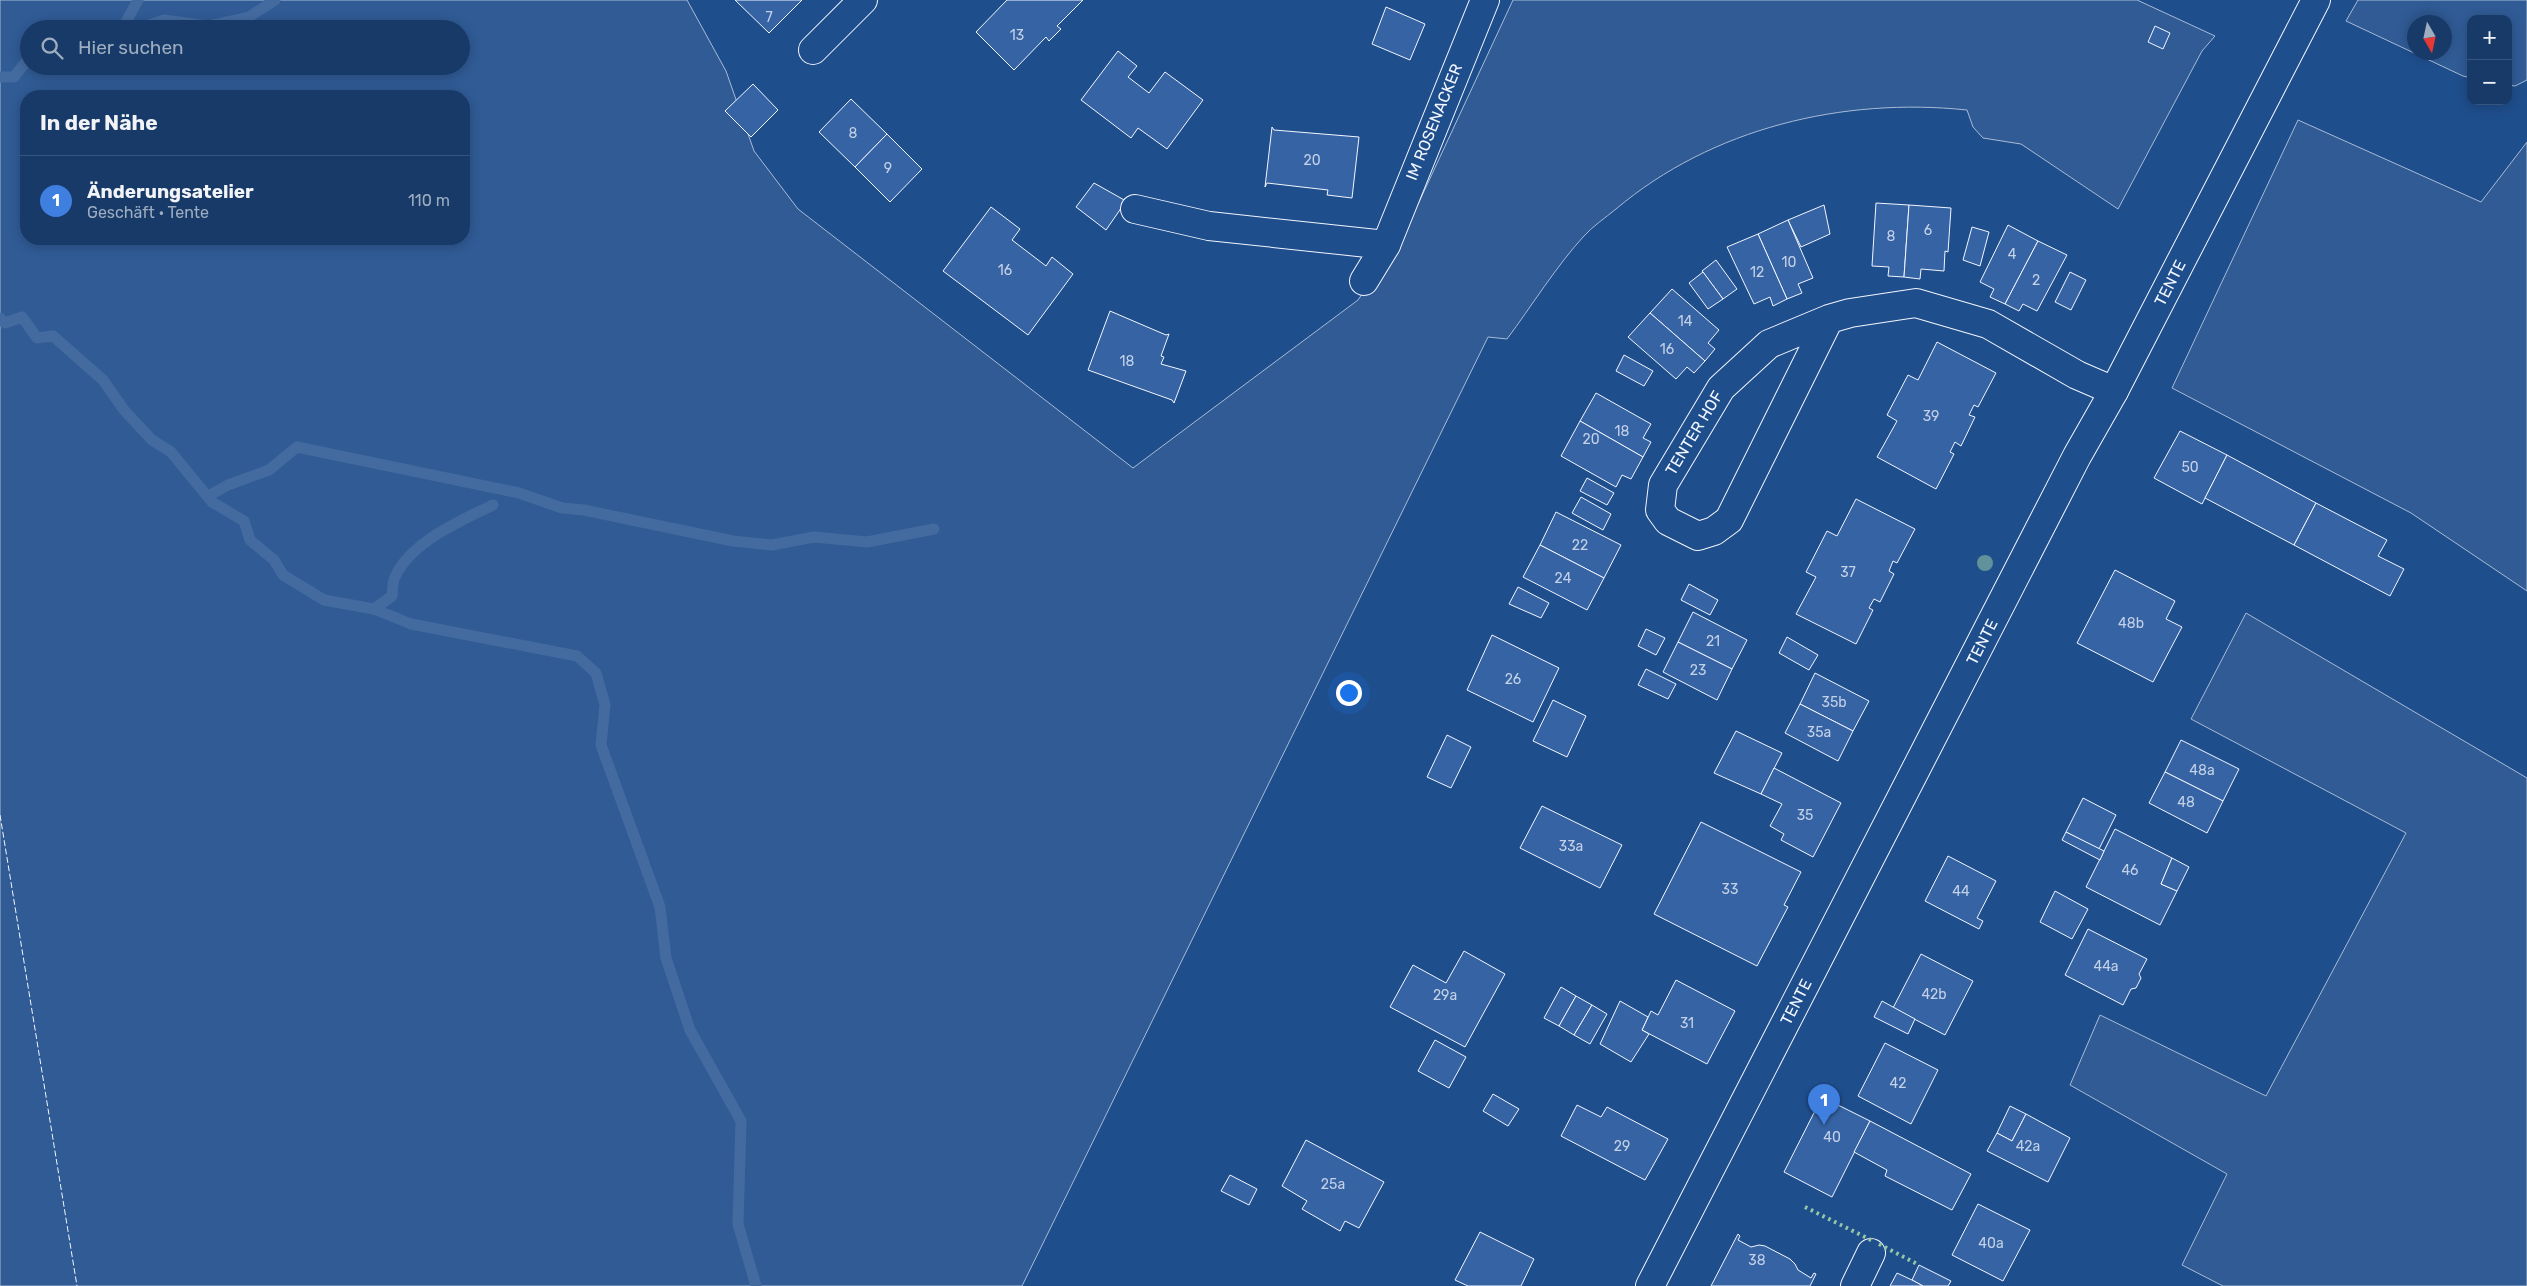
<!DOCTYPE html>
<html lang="de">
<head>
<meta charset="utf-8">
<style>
  :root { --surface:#173a69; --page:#20416f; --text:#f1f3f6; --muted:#9eadc0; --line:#36547d; --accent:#ffb74d }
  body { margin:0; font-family:Rubik,sans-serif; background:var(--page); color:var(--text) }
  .controls { position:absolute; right:15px; top:15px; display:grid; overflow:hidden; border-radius:10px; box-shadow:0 2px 12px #0003 }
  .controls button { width:45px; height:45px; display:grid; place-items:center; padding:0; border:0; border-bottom:1px solid var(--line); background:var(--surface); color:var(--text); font:25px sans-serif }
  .compass { position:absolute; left:2407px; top:15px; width:45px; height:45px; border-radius:50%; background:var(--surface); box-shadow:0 2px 12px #0003; rotate:171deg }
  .you { position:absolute; left:1348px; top:692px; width:18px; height:18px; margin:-12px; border:4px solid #fff; border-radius:50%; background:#1a73e8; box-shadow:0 0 0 8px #1a73e833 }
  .badge { display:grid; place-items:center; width:32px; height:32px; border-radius:50%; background:var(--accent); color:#fff; font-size:16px; font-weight:700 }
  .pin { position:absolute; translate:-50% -41px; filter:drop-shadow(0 1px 2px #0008) }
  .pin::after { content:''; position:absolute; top:26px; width:18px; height:15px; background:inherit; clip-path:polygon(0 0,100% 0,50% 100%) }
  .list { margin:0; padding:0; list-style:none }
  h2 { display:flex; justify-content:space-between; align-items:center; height:65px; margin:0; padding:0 20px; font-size:21px }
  h2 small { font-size:16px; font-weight:400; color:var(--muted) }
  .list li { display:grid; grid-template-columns:32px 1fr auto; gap:15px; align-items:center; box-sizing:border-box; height:90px; padding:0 20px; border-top:1px solid var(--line) }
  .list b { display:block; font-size:19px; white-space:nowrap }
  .list p { margin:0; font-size:16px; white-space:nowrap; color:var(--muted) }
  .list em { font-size:16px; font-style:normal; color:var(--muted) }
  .icon { flex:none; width:28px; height:28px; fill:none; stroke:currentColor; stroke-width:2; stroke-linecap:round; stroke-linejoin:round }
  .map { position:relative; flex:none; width:2527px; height:1286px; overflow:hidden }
  .search { position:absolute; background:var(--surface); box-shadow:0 2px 12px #0003; left:20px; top:20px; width:450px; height:55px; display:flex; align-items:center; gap:12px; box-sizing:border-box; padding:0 18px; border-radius:28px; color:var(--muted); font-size:19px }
  .panel { position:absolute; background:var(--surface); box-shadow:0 2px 12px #0003; left:20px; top:90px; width:450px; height:155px; border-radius:20px }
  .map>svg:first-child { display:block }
</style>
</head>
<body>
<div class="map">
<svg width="2527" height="1286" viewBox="0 0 2527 1286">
  <rect width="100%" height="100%" fill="#1f4e8c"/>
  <g fill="#305b95" stroke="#a8bbd7" fill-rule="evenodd">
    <path d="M0 0H687L726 71 754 151 798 209 1133 468 1358 300 1406 230 1513 0H2137L2215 36 2202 51 2118 209 2021 144 1983 138 1973 127 1967 110C1843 97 1712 128 1616 209 1605 218 1593 226 1584 236 1557 265 1531 307 1507 339L1488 337 1022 1286H0ZM29 29H461V66H29ZM26 96H464V239H26Z"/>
    <path d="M2358 0H2527V80L2515 86 2508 85V19H2471V78L2463 76 2346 21ZM2414 22H2444V52H2414Z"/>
    <path d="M2298 120 2481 202 2527 142V591L2411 513 2172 388Z"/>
    <path d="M2246 613 2527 778V1286H2223L2182 1265 2227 1174 2070 1085 2100 1015 2266 1096 2406 833 2191 719Z"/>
  </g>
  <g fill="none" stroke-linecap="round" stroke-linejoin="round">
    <g stroke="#446ba0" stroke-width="11">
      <path d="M122 29 138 0"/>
      <path d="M138 29 164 20 208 26 249 17 275 0"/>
      <path d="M0 77H14L29 58"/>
      <path d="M0 318 5 323 22 317 37 338 53 336 103 380 124 410 152 440 171 452 212 502 244 521 250 540 274 560 283 575 324 600 374 609 411 624 577 656 596 673 605 705 601 745 660 907 666 958 690 1030 741 1121 738 1224 756 1286"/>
      <path d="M208 496 228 485 269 470 297 447 519 493 562 508 584 510 733 541 772 545 814 537 867 542 934 529"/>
      <path d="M374 609 392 596C393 590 392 582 395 577 410 543 461 520 493 505"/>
    </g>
  </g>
  <g fill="#3563a3" stroke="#f2f6ff">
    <path d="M735 0H802L769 33Z"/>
    <path d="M1007 0H1083L1057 26 1061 29 1049 41 1046 37 1014 70 976 32Z"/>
    <path d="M1386 7 1425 24 1410 60 1372 44Z"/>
    <path d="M2155 26 2170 33 2163 49 2148 42Z"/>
    <path d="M1118 51 1137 66 1128 77 1149 93 1165 72 1203 100 1167 149 1138 128 1131 138 1081 100Z"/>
    <path d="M753 84 778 110 751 137 725 111Z"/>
    <path d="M851 99 887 134 855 167 819 132Z"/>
    <path d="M1272 127 1274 130 1359 137 1352 198 1327 195 1328 190 1267 183 1265 187Z"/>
    <path d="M887 134 922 169 890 202 855 167Z"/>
    <path d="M1094 183 1126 201 1106 230 1076 207Z"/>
    <path d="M1876 203 1909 205 1904 277 1888 276 1889 267 1872 266Z"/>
    <path d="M1824 205 1830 234 1801 247 1788 220Z"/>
    <path d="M1909 205 1951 208 1948 252 1945 251 1944 271 1921 269 1920 279 1904 277Z"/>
    <path d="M991 207 1020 229 1012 240 1046 266 1052 257 1073 274 1028 335 943 271Z"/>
    <path d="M1788 220 1813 278 1798 284 1802 293 1787 299 1758 234Z"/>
    <path d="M2008 225 2038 241 2005 304 1990 297 1994 289 1980 282Z"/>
    <path d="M1972 227 1989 232 1980 266 1963 260Z"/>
    <path d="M1758 234 1787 299 1773 306 1770 297 1754 304 1727 247Z"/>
    <path d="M2038 241 2067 255 2037 311 2023 304 2019 311 2005 304Z"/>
    <path d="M1716 260 1737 289 1723 299 1702 271Z"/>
    <path d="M1703 272 1723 299 1708 309 1689 283Z"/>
    <path d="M2070 272 2086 280 2071 310 2055 302Z"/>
    <path d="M1672 289 1719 330 1708 343 1715 349 1705 361 1650 313Z"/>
    <path d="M1110 311 1166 335 1169 334 1161 356 1164 357 1161 364 1186 371 1174 403 1172 400 1088 370Z"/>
    <path d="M1650 313 1705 361 1694 373 1687 367 1676 379 1628 337Z"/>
    <path d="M1937 342 1996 373 1978 407 1974 405 1969 415 1975 417 1961 446 1955 442 1950 452 1954 454 1936 489 1877 457 1897 421 1887 415 1908 375 1918 380Z"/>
    <path d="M1624 355 1653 371 1644 386 1616 371Z"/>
    <path d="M1596 393 1651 424 1643 438 1651 442 1643 457 1580 421Z"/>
    <path d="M1580 421 1643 457 1631 479 1622 475 1616 487 1561 456Z"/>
    <path d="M2180 431 2227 455 2202 504 2154 478Z"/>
    <path d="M2227 455 2316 503 2294 545 2205 498Z"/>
    <path d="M1587 478 1614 493 1607 505 1580 491Z"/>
    <path d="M1581 497 1611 514 1603 530 1572 513Z"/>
    <path d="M1856 499 1915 529 1897 563 1893 561 1889 571 1894 574 1880 602 1874 599 1869 608 1873 610 1856 644 1796 614 1816 577 1806 572 1827 531 1837 536Z"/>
    <path d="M2316 503 2387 540 2378 556 2404 569 2390 596 2294 545Z"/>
    <path d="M1556 512 1621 545 1604 578 1540 545Z"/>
    <path d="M1540 545 1604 578 1587 610 1523 577Z"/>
    <path d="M2115 570 2175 601 2166 619 2182 627 2153 682 2077 643Z"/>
    <path d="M1689 584 1718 600 1710 615 1681 600Z"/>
    <path d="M1518 587 1549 603 1541 618 1509 604Z"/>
    <path d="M1693 612 1747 640 1732 669 1678 642Z"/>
    <path d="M1646 629 1665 638 1656 655 1638 646Z"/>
    <path d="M1492 635 1559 668 1533 722 1467 690Z"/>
    <path d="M1787 637 1818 655 1809 670 1779 653Z"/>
    <path d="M1678 642 1732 669 1717 700 1663 672Z"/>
    <path d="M1646 669 1676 684 1668 699 1638 685Z"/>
    <path d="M1815 673 1869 701 1853 731 1800 704Z"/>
    <path d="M1553 700 1586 716 1567 757 1533 741Z"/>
    <path d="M1800 704 1853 731 1838 761 1785 733Z"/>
    <path d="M1736 731 1782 753 1761 794 1714 773Z"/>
    <path d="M1447 735 1471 747 1451 788 1427 777Z"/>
    <path d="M2181 740 2239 769 2223 801 2165 772Z"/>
    <path d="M1774 768 1841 803 1813 857 1781 840 1784 834 1770 826 1782 804 1761 794Z"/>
    <path d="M2165 772 2223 801 2207 833 2149 803Z"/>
    <path d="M2083 798 2116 815 2099 849 2066 832Z"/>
    <path d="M1542 806 1622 845 1600 888 1520 848Z"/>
    <path d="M1701 822 1801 872 1784 905 1788 907 1757 966 1654 914Z"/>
    <path d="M2115 829 2172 858 2161 884 2177 891 2160 925 2086 887Z"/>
    <path d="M2066 832 2104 851 2100 860 2062 840Z"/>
    <path d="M1948 856 1996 881 1977 918 1983 921 1979 929 1925 901Z"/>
    <path d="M2172 858 2189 867 2177 891 2161 884Z"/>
    <path d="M2055 891 2088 909 2072 939 2040 922Z"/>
    <path d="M2088 929 2147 959 2139 974 2141 978 2136 988 2131 989 2123 1005 2065 975Z"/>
    <path d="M1464 951 1505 974 1465 1047 1390 1007 1413 965 1446 983Z"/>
    <path d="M1921 954 1973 981 1945 1035 1893 1008Z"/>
    <path d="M1676 980 1735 1011 1707 1064 1642 1030 1651 1011 1658 1015Z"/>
    <path d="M1561 987 1576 996 1559 1026 1544 1018Z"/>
    <path d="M1576 996 1592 1005 1574 1035 1559 1026Z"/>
    <path d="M1620 1001 1648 1017 1642 1030 1649 1034 1631 1062 1600 1044Z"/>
    <path d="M1882 1001 1915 1019 1908 1034 1874 1017Z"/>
    <path d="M1592 1005 1607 1014 1590 1044 1574 1035Z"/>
    <path d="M1435 1040 1466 1057 1449 1088 1418 1071Z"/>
    <path d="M1885 1043 1938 1070 1911 1124 1858 1096Z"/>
    <path d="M1493 1094 1519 1109 1508 1126 1483 1111Z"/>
    <path d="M1822 1097 1870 1121 1832 1197 1784 1172Z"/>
    <path d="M1577 1105 1601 1117 1607 1107 1668 1139 1645 1180 1561 1136Z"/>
    <path d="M2010 1106 2026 1114 2012 1141 1997 1133Z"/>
    <path d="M2026 1114 2070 1138 2048 1182 1987 1151 1997 1133 2012 1141Z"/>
    <path d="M1870 1121 1971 1174 1952 1210 1885 1176 1887 1170 1854 1152Z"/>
    <path d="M1306 1140 1384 1182 1359 1228 1345 1221 1340 1231 1302 1209 1307 1201 1282 1186Z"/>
    <path d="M1230 1175 1257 1189 1249 1205 1221 1191Z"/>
    <path d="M1978 1204 2030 1230 2003 1281 1952 1255Z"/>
    <path d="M1480 1232 1534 1259 1521 1286H1468L1455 1280Z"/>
    <path d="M1738 1234 1740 1236 1738 1240 1751 1247 1759 1245 1765 1246 1790 1259 1795 1264 1798 1270 1811 1278 1814 1273 1816 1274 1810 1286H1711Z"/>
    <path d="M1919 1265 1951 1281 1948 1286H1923L1912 1280Z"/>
    <path d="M1897 1273 1912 1280 1923 1286H1890Z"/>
  </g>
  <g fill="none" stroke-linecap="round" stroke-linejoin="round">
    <g stroke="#f2f6ff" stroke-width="30">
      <g id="minor">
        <path d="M813 50 863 0"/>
        <path d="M1135 209 1209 226 1386 245 1364 281"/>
        <path d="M1386 245 1485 0"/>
        <path d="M1829 319 1729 520 1714 531 1698 536 1668 521 1660 510 1663 485 1721 388 1769 344 1829 319 1850 313 1916 303 1988 324 2077 375 2114 391"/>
        <path d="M1855 1286 1871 1253"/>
      </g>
    </g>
    <g stroke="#f2f6ff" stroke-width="30">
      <path id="major" d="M1650 1286 2077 456 2114 391 2316 0"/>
    </g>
    <use href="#minor" stroke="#1f4e8c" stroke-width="28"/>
    <use href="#major" stroke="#1f4e8c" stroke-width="28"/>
    <g stroke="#97c8a6" stroke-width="4" stroke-dasharray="2.5 4" stroke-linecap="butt">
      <path d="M1805 1207 1873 1241"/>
      <path d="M1879 1244 1919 1265"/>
    </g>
    <path stroke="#f2f6ff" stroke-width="1" stroke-dasharray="6 2.5" stroke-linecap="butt" d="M0 815 77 1286"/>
  </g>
  <circle fill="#61919a" cx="1985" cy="563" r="8"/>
  <g text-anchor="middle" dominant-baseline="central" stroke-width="4" stroke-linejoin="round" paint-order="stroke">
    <g font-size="14" fill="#c3d1e8">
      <text x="769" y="17">7</text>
      <text x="1017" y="35">13</text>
      <text x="853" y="133">8</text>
      <text x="1312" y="160">20</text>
      <text x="888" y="168">9</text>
      <text x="1928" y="230">6</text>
      <text x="1891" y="236">8</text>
      <text x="2012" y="254">4</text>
      <text x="1789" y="262">10</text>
      <text x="1005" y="270">16</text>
      <text x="1757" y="272">12</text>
      <text x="2036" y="280">2</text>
      <text x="1685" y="321">14</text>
      <text x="1667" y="349">16</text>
      <text x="1127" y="361">18</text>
      <text x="1931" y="416">39</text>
      <text x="1622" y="431">18</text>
      <text x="1591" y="439">20</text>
      <text x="2190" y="467">50</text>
      <text x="1580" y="545">22</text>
      <text x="1848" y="572">37</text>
      <text x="1563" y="578">24</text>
      <text x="2131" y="623">48b</text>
      <text x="1713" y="641">21</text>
      <text x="1698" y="670">23</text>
      <text x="1513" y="679">26</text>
      <text x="1834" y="702">35b</text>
      <text x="1819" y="732">35a</text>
      <text x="2202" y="770">48a</text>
      <text x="2186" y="802">48</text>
      <text x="1805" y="815">35</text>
      <text x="1571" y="846">33a</text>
      <text x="2130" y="870">46</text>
      <text x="1730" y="889">33</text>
      <text x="1961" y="891">44</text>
      <text x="2106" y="966">44a</text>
      <text x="1934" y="994">42b</text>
      <text x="1445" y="995">29a</text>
      <text x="1687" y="1023">31</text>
      <text x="1898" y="1083">42</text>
      <text x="1832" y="1137">40</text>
      <text x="1622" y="1146">29</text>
      <text x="2028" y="1146">42a</text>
      <text x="1333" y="1184">25a</text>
      <text x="1991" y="1243">40a</text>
      <text x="1757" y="1260">38</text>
    </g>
    <g font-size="16" fill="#f2f6ff" stroke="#1f4e8c">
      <text transform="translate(1434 122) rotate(-68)">IM ROSENACKER</text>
      <text transform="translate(2170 283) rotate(-63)">TENTE</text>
      <text transform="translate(1694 433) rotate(-59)">TENTER HOF</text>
      <text transform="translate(1982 642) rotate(-63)">TENTE</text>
      <text transform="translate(1796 1002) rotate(-63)">TENTE</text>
    </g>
  </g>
</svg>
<div class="controls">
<button>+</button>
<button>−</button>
</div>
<svg class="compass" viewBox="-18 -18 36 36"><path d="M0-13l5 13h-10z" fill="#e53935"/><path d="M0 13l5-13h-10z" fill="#9eadc0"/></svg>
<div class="you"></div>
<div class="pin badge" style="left:1824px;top:1125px;background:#3f7fe0">1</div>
<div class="search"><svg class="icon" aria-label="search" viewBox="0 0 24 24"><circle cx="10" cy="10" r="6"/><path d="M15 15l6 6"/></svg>Hier suchen</div>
<section class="panel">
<h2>In der Nähe<small></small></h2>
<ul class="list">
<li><span class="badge" style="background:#3f7fe0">1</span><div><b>Änderungsatelier</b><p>Geschäft · Tente</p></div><em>110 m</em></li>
</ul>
</section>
</div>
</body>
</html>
